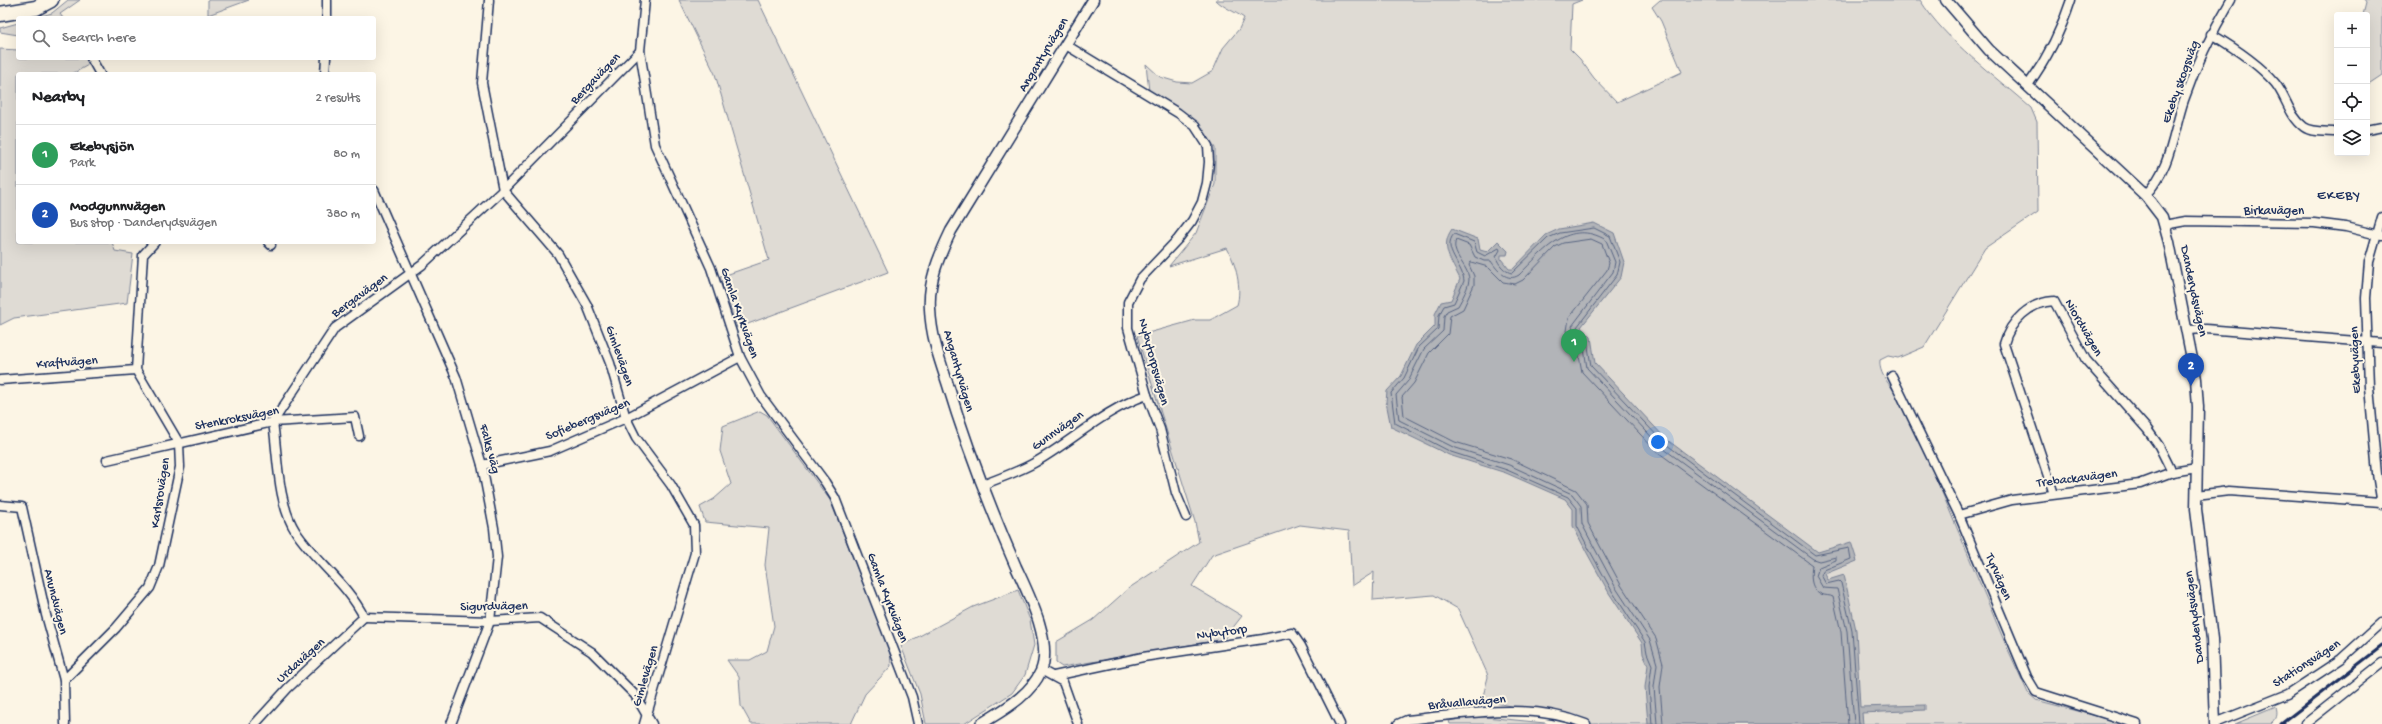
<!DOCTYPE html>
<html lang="en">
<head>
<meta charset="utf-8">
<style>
  :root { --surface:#fff; --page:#f2f2f2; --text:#202124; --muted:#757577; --line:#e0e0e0; --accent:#2563eb }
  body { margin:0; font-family:"Gochi Hand",sans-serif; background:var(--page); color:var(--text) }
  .controls { position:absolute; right:12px; top:12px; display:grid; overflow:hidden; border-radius:4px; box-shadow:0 4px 16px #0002 }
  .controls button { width:36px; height:36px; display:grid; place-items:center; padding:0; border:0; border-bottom:1px solid var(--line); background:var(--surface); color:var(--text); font:20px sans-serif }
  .you { position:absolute; left:1658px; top:442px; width:14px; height:14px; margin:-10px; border:3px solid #fff; border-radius:50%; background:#1a73e8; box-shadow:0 0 0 6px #1a73e833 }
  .badge { display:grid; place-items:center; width:26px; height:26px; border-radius:50%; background:var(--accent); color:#fff; font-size:13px; font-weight:700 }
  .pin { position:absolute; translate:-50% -33px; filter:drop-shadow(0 1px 2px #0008) }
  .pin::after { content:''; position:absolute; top:21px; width:14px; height:12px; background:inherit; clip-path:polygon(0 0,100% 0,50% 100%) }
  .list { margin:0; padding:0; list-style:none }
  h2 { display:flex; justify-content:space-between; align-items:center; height:52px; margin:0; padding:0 16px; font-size:17px }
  h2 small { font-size:13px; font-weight:400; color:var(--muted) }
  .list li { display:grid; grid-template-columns:26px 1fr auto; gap:12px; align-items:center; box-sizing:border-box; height:60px; padding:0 16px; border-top:1px solid var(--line) }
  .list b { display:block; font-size:15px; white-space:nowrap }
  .list p { margin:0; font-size:13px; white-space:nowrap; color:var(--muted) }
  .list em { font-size:13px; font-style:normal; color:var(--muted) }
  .icon { flex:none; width:22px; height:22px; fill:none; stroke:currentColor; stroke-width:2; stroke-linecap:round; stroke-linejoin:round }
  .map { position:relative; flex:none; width:2382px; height:724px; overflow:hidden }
  .search { position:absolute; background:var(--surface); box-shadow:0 4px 16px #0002; left:16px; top:16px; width:360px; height:44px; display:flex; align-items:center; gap:10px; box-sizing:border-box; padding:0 14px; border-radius:4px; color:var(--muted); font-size:15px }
  .panel { position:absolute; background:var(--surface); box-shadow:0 4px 16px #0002; left:16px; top:72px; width:360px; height:172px; border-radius:4px }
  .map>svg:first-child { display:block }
</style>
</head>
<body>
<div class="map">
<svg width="2382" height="724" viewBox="0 0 2382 724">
  <rect width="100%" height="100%" fill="#fcf5e5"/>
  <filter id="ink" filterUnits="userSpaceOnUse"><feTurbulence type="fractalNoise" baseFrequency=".025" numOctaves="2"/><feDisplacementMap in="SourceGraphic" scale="8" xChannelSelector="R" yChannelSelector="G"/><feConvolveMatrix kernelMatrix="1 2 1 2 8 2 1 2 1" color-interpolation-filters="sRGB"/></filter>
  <g filter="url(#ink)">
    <g fill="#dfdbd4" stroke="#7d8599">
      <path d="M68 0H80L60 14 63 18H34L52 13Z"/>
      <path d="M208 0H249L208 15Z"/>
      <path d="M679 0H758L888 272 737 328 720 277 769 260 715 74Z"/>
      <path d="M1216 0H1582L1572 4 1570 49 1580 59 1594 78 1617 102 1682 72 1661 21 1652 7 1660 0H1920C1946 41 1995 76 2031 108L2037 122 2038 212 1985 248 1924 347 1898 358 1888 356 1880 360C1878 377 1896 391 1905 404L2005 643 2028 693 2036 700 2127 724H1578L1530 710 1486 701 1483 696 1488 677 1487 673 1458 609 1434 595 1373 600 1374 572 1352 586 1349 531 1300 525 1212 555 1192 586 1242 616 1224 639 1062 667 1056 663V642L1093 620 1129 588 1199 542 1195 522 1137 336 1195 320H1210L1237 305C1242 288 1236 264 1227 248L1169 266 1196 233 1215 184V148L1200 125 1149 91 1146 64 1160 77 1177 82 1192 83 1213 71 1223 48 1239 29 1244 18C1234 11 1224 8 1216 0Z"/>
      <path d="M2364 0H2382V75L2367 85V15H2363L2366 3Z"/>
      <path d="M18 23V35L0 32V28Z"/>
      <path d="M0 49 18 50V58H88L90 64 72 74H18V242H112L115 251 133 254 127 303 14 318 0 325Z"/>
      <path d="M760 411 767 415 830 500 890 651 891 666 865 694 851 724H751L741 706 739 677 727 660H750L767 651 774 626 765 565 769 528 705 522 700 507 714 499 731 484 720 451 723 426Z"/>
      <path d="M1018 590 1030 620 1034 645 1025 675 1012 693 964 724H926L920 694 901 646 973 607Z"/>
      <path d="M2276 707C2278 715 2277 719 2271 724H2235Z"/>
      <path d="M1475 716 1545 723 1547 724H1450L1449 721Z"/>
    </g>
    <path fill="#b2b4b8" stroke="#767f94" d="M1594 223 1614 233 1624 262 1621 277 1581 327 1591 337 1595 363 1666 439 1818 552 1851 542 1857 561 1825 574 1828 580 1844 575 1856 630 1860 707 1925 705V710L1862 713 1863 724H1648L1645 687 1648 665 1643 654 1642 643 1609 593 1587 553 1573 526V509L1565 499 1506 473 1449 455 1391 427 1386 402 1387 391 1401 376 1416 345 1435 326V314L1441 302 1451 300 1460 279C1452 262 1439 247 1452 229L1478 239 1480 250 1487 252 1498 241 1508 251 1507 255H1501V259L1509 269H1513L1546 235 1559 229Z"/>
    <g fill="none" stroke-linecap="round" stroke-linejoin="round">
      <g stroke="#576482" stroke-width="1">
        <path d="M1652 724 1649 687 1652 665 1647 653 1645 642 1612 591 1590 551 1577 526V508L1568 497 1507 470 1451 452 1395 423 1391 393 1404 378 1419 347 1438 329 1439 315 1444 306 1454 303 1464 281C1463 265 1441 249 1454 234L1474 242 1477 252 1485 256 1499 248 1500 250 1496 257C1498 264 1505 272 1512 273L1548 238 1560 233 1594 228 1610 236 1620 262 1617 275 1577 327 1587 340 1591 366 1663 442 1815 555 1849 548 1851 559 1824 570 1821 575 1826 584 1839 581 1841 583 1852 631 1859 724"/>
        <path d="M1657 724 1654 687 1657 664 1650 640 1616 588 1595 549 1582 524 1581 506 1572 494 1509 465 1453 447 1399 420 1396 395 1408 381 1424 349 1443 331 1444 316 1447 311 1458 306C1462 299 1469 286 1469 279 1468 265 1450 254 1456 240L1469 245 1475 257 1484 261H1491C1497 270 1507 283 1519 275 1543 251 1569 218 1606 240L1615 262 1613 272 1572 326 1574 332 1583 342 1587 368 1660 446 1813 559 1819 561 1836 557V560L1819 567 1816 576 1823 588 1837 589 1847 631 1854 724"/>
        <path d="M1663 724 1660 687 1663 664 1656 638 1621 585 1600 546 1588 523 1587 504 1576 490 1511 459 1455 442 1404 416 1402 397 1414 383 1429 353 1448 334 1450 316 1463 309 1474 285V276L1469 265 1471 262 1488 267 1503 282 1515 284 1523 280 1555 247 1563 243 1591 239 1602 244 1609 263 1607 270 1569 318 1567 331 1577 345 1582 372 1655 450 1812 565C1811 575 1809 588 1821 594 1825 596 1830 595 1833 597L1841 632 1848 724"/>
      </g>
      <g stroke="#1b2f5e" stroke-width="11">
        <g id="minor">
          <path d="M489 0 482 83 503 190 558 254 587 305 610 363 626 418 636 438 671 485 694 525 695 553 644 724"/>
          <path d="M645 0 640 51 655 145 711 268 740 357 761 396 825 482 835 498 912 697 918 724"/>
          <path d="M327 18V0"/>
          <path d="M2211 34C2233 47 2258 63 2275 83 2286 96 2289 116 2304 127 2312 133 2327 131 2337 132"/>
          <path d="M1066 45 1178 113 1195 126 1208 146 1209 162 1207 183 1202 202 1192 221 1178 239 1140 279 1128 302V328L1147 395 1160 429 1176 493 1186 517"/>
          <path d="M91 58 100 74"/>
          <path d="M325 74 326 58"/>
          <path d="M2028 85C2047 59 2061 31 2071 0"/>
          <path d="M2367 130 2382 127"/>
          <path d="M374 190 456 377 482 465 494 528 497 557 490 621 451 724"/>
          <path d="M2145 195C2171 170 2173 132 2184 100 2196 65 2212 32 2231 0"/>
          <path d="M2382 217 2369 262 2366 298 2369 387 2377 474 2382 504"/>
          <path d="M2164 225 2186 221 2314 223 2346 227 2382 236"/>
          <path d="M268 242 271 245"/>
          <path d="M2188 330 2206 329 2382 343"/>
          <path d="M1892 376 1959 515 2027 677 2036 692 2137 724"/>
          <path d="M0 380 136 370"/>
          <path d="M107 460 273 422 355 417 359 436"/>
          <path d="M482 465 550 451 626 418 740 357"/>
          <path d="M983 485C999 478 1018 472 1034 463 1073 441 1103 410 1147 395"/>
          <path d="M2054 494 2004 344C2010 321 2030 302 2054 301L2086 360 2147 429 2159 446 2172 472"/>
          <path d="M2196 495 2229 491 2381 502"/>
          <path d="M0 505 22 507 46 615 64 680 65 724"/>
          <path d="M1959 515 2012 500 2140 484 2172 472 2197 468"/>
          <path d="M364 617C347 583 316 562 296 532 277 503 278 456 273 422L335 328 422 265 503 190 640 51"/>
          <path d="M364 617 490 621 540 618 592 652 635 695 652 724"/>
          <path d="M1041 670 1063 682 1078 724"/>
          <path d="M1054 676 1143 657 1263 639 1292 633 1301 646 1340 724"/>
          <path d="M64 680 116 628 150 588 159 566 180 467 179 443 136 370 143 255 155 242"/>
          <path d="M2215 723 2288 694 2341 659 2382 622"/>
          <path d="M255 724 288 688 364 617"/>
          <path d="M1398 724 1407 720C1466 714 1528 701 1586 724"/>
          <path d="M2305 724 2382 663"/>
        </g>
      </g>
      <g stroke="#1b2f5e" stroke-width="13">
        <g id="tertiary">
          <path d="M1946 0 1989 50 2145 195 2162 217 2169 242 2196 379 2198 407 2196 509 2212 639 2215 724"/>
          <path d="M981 724C1003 710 1030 696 1041 671 1053 642 1028 593 1016 567 990 507 966 445 947 382 939 358 931 335 930 309 928 281 939 256 951 231L1093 0"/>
        </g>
      </g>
      <g stroke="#1b2f5e" stroke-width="17">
        <path id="motorway" d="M0 14 36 8 51 0"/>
      </g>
      <use href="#minor" stroke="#fcf5e5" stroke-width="8"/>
      <use href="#tertiary" stroke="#fcf5e5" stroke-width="10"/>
      <use href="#motorway" stroke="#fcf5e5" stroke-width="14"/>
      <path stroke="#1b2f5e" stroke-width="3" d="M2281 724 2382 646"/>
    </g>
  </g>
  <g text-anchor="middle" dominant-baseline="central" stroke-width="4" stroke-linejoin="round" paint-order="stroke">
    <g font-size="13" fill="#1b2f5e" stroke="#fcf5e5">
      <text transform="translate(1044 55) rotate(-59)">Angantyrvägen</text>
      <text transform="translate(596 79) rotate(-46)">Bergavägen</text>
      <text transform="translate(2181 82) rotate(-70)">Ekeby skogsväg</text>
      <text x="2274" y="211">Birkavägen</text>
      <text transform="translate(2193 291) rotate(78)">Danderydsvägen</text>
      <text transform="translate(360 296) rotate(-36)">Bergavägen</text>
      <text transform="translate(739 313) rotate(71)">Gamla Kyrkvägen</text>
      <text transform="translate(2083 328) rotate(60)">Niordvägen</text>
      <text transform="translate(619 356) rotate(71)">Gimlevägen</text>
      <text transform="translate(2356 360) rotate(-92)">Ekebyvägen</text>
      <text transform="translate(1153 362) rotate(75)">Nybytorpsvägen</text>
      <text transform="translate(67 363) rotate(-4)">Kraftvägen</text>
      <text transform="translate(958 371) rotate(74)">Angantyrvägen</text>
      <text transform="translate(237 419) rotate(-11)">Stenkroksvägen</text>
      <text transform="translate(588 420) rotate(-23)">Sofiebergsvägen</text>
      <text transform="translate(1058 431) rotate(-35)">Gunnvägen</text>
      <text transform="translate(489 449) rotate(75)">Falks väg</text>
      <text transform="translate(2077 479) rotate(-7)">Trebackavägen</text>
      <text transform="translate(161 493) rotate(-81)">Karlsrovägen</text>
      <text transform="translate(1998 577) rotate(67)">Tyrvägen</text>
      <text transform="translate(887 598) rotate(69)">Gamla Kyrkvägen</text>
      <text transform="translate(55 602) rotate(76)">Anundvägen</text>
      <text transform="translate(494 607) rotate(-1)">Sigurdvägen</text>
      <text transform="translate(2195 617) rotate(-97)">Danderydsvägen</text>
      <text transform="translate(1222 633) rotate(-8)">Nybytorp</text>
      <text transform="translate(301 661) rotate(-42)">Urdavägen</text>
      <text transform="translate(2307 664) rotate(-33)">Stationsvägen</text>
      <text transform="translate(646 676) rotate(-73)">Gimlevägen</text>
      <text transform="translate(1467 703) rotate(-5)">Bråvallavägen</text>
    </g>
    <g font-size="14" letter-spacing="1" fill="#1b2f5e" stroke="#fcf5e5">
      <text x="2339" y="196">EKEBY</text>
    </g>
  </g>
</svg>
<div class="controls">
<button>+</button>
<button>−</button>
<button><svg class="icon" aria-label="locate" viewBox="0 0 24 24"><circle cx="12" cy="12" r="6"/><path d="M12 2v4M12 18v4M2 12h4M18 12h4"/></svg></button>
<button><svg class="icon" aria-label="layers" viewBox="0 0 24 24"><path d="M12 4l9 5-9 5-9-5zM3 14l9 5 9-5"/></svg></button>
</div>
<div class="you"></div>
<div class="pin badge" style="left:1574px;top:362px;background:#2e9e5b">1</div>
<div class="pin badge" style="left:2191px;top:386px;background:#1a4fb4">2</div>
<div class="search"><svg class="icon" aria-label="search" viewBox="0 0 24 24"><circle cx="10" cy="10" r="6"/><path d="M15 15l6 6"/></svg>Search here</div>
<section class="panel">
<h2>Nearby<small>2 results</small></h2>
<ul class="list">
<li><span class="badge" style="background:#2e9e5b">1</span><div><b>Ekebysjön</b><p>Park</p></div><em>80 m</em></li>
<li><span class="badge" style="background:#1a4fb4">2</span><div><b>Modgunnvägen</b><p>Bus stop · Danderydsvägen</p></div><em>380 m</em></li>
</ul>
</section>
</div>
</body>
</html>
